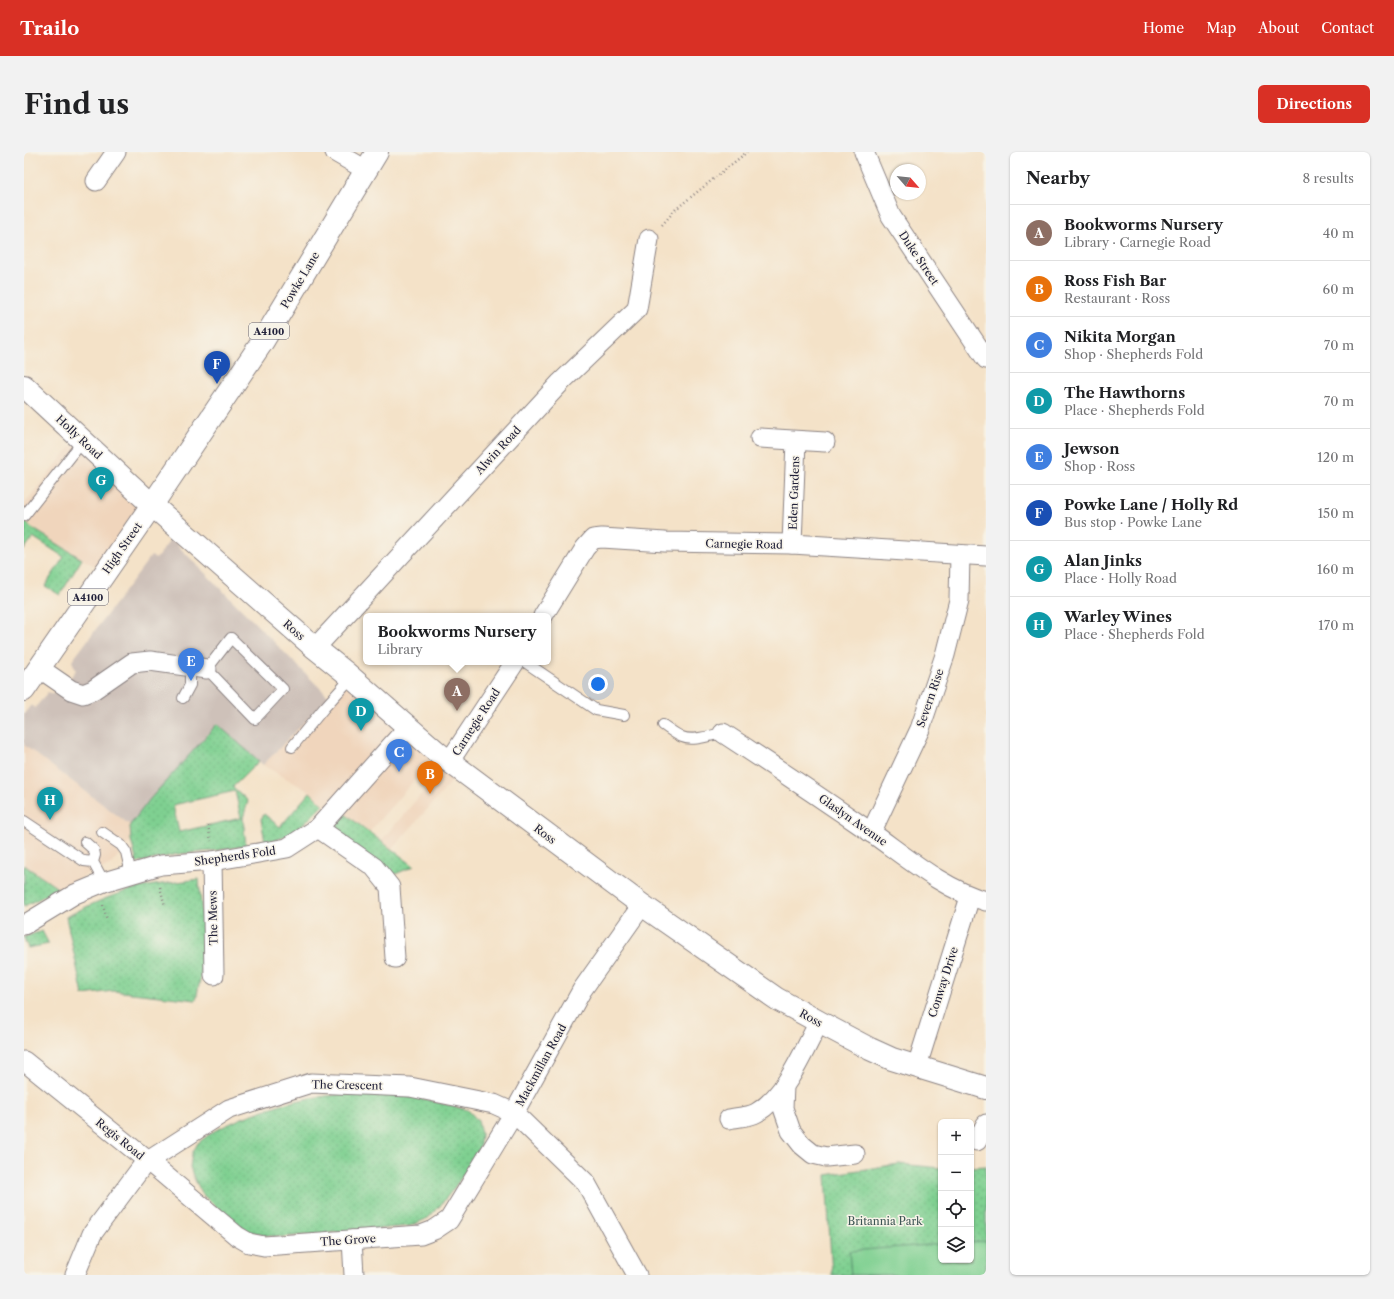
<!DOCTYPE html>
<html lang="en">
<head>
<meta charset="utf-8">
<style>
  :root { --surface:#fff; --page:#f2f2f2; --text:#202124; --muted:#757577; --line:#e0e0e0; --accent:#d93025 }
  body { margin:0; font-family:"Libre Caslon Text",serif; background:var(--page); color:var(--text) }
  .controls { position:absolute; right:12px; bottom:12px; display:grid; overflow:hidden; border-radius:6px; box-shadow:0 1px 3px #0004 }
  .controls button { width:36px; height:36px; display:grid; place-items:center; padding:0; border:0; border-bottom:1px solid var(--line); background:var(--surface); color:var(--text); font:20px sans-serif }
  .compass { position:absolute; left:866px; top:12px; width:36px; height:36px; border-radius:50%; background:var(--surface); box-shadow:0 1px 3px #0004; rotate:118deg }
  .you { position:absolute; left:574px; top:532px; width:14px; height:14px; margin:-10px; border:3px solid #fff; border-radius:50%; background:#1a73e8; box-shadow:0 0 0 6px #1a73e833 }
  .badge { display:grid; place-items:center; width:26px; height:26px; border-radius:50%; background:var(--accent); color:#fff; font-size:13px; font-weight:700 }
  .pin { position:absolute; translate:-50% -33px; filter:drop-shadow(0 1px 2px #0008) }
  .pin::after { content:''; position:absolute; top:21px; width:14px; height:12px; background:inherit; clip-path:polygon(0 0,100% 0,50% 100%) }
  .popup { position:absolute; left:339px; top:461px; width:188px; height:52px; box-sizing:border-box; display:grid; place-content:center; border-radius:6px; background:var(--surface); filter:drop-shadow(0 1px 3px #0005); font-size:13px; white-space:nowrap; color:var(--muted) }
  .popup b { font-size:15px; color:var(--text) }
  .popup::after { content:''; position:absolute; left:50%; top:100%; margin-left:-8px; border:8px solid transparent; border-top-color:var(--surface) }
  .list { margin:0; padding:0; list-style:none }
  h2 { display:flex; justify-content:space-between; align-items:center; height:52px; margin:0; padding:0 16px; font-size:17px }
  h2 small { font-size:13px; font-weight:400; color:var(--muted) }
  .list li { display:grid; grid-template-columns:26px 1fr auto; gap:12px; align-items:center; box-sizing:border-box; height:56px; padding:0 16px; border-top:1px solid var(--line) }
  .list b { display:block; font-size:15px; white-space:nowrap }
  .list p { margin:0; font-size:13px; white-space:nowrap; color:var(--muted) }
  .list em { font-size:13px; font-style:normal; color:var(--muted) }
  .icon { flex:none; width:22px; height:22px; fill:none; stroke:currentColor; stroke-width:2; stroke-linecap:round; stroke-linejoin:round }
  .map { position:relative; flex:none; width:962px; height:1123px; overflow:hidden; border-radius:6px }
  header { display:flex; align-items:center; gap:24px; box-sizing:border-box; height:56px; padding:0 20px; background:var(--accent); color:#fff }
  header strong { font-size:19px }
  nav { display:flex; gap:22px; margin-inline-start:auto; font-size:14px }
  .intro { display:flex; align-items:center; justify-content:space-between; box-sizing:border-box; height:96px; padding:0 24px }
  h1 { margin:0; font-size:28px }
  .button { padding:10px 18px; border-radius:6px; background:var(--accent); color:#fff; font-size:14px; font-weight:700 }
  main { display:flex; gap:24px; padding:0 24px }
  aside { flex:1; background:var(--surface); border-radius:6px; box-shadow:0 1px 3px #0004 }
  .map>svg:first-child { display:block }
</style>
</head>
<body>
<header>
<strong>Trailo</strong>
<nav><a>Home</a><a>Map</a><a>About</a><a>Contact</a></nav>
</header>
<div class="intro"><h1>Find us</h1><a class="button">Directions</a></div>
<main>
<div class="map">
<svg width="962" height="1123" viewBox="0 0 962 1123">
  <defs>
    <pattern id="grass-dots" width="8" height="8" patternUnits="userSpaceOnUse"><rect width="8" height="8" fill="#7fd091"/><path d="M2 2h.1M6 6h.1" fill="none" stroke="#6db27e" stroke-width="1.8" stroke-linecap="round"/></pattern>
  </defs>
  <rect width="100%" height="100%" fill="#f7f3e8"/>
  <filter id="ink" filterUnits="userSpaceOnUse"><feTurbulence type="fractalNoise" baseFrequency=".025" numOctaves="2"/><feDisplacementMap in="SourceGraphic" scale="8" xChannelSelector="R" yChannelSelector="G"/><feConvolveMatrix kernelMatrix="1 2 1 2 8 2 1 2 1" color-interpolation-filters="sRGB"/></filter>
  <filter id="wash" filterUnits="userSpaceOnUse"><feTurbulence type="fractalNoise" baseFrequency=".012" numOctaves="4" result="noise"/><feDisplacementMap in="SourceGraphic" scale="16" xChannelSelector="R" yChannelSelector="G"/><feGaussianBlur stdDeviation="0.9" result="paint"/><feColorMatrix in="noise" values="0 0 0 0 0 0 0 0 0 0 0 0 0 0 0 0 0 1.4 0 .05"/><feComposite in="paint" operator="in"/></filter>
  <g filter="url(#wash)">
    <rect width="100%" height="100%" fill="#f4e2c8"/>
    <g fill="#f0d5bc">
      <path d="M55 285 128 353 82 420 58 407 0 371V352Z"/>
      <path d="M321 520 414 601 345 680 312 655 309 659 299 653 286 640 239 613 305 545Z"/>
      <path d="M0 593 106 673 107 688 88 711 78 717 64 721 49 733 35 737 0 714Z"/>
      <path d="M425 610 437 619 368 697 357 689Z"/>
    </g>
    <path fill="#cec1b9" d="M147 387 305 545 239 613 193 572 126 647 106 673 0 593V562L7 553 11 556 24 540 33 543 52 518 48 509 127 404 132 407Z"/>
    <g fill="url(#grass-dots)" stroke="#507966" fill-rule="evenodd">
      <path d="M0 369 8 376 58 407 36 443 21 434 40 405 9 385 0 398Z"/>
      <path d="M193 572 235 609 209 635 224 649 219 666 222 694 188 699 154 702 113 711 107 688 106 673 126 647ZM211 639 217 666 155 680 149 653Z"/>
      <path d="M286 640 299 653C282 670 266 688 241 690L237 667 240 662 256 675Z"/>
      <path d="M321 662 390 714 367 724 314 682 312 675 316 667Z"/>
      <path d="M0 713 35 737 0 754Z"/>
      <path d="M175 727 181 802 172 848 89 839 59 843 42 765C65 753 89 742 114 736 134 732 155 730 175 727Z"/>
      <path d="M18 779 25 792 4 796 0 785Z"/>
      <path d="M319 942H363L400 947 444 958 454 969 457 981 456 995 446 1014 430 1036 416 1054 402 1067 386 1074 258 1085 238 1083 227 1080 213 1073 179 1043 170 1026 166 1015 168 1002 174 991 190 979 218 966 254 953 286 946Z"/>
      <path d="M875 1012 917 1016V1108H947V1015L962 1014V1123H808L802 1023Z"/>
    </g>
    <path fill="#7fd091" stroke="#507966" d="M962 1089V1123H827L825 1099 917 1092V1108H947V1090Z"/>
  </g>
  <g filter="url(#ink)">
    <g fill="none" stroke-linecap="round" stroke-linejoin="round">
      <g stroke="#8b8282" stroke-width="12">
        <g id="lane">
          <path d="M0 364 59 289"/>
          <path d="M207 486 259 537 231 567 183 517Z"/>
          <path d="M501 510 572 558 600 563"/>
          <path d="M159 546 166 533V516"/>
          <path d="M639 573C645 577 651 582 658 585 669 590 687 583 699 581"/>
          <path d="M268 595 300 556 328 525"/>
          <path d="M0 669 60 709 69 710"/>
          <path d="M78 680 97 693 102 700 107 722"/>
          <path d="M61 690 70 698 71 703 69 710 80 730"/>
        </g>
      </g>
      <g stroke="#8b8282" stroke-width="21">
        <g id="street">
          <path d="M311 0 342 18"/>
          <path d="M840 0 867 64 962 207"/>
          <path d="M72 29 92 0"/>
          <path d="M736 286 801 290"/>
          <path d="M768 392 772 289"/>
          <path d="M519 464 561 396 569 387 578 386 641 390 768 392 962 404"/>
          <path d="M291 496 537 230 613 157 625 87"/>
          <path d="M15 516 47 538 59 542 69 538 108 511 126 509 183 517"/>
          <path d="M699 581C748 613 797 646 845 679 881 704 920 738 962 749"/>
          <path d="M425 610 491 510"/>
          <path d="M294 676 350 715 366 735 371 806"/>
          <path d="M847 681 896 577 921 503 935 448 936 403"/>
          <path d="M188 709 190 823"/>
          <path d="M0 773 51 742 80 730 130 715 137 713 188 709 263 696 294 676 384 575"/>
          <path d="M0 909 124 1009 117 1016 68 1082 51 1123"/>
          <path d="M893 914 946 745"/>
          <path d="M287 931 386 935 470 952 490 961 425 1068 410 1078 397 1083 240 1094 225 1091 213 1084 124 1009 205 957Z"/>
          <path d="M760 934 759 956 767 979 778 993 789 1002 802 1005 831 1002"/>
          <path d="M705 967C713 965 725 965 732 961 762 944 779 900 795 870"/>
          <path d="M953 989 962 972"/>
          <path d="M328 1088 330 1123"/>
          <path d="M613 1123 562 1031 490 961 558 838 618 753"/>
        </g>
      </g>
      <g stroke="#8b8282" stroke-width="24">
        <path id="secondary" d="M0 234 128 353 291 496 321 520 414 601 618 753 753 847 795 870 846 897 868 907 962 936"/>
      </g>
      <g stroke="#8b8282" stroke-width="24">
        <path id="primary" d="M0 538 128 353 239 189 353 0"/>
      </g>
      <g stroke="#8b8282" stroke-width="2.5" stroke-dasharray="1 3" stroke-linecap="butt">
        <path d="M638 73 652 57 723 0"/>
        <path d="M184 673 187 689"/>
        <path d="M136 735 141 754"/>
        <path d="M79 753 83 768"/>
      </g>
      <use href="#lane" stroke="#fff" stroke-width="10"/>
      <use href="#street" stroke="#fff" stroke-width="19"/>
      <use href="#secondary" stroke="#fff" stroke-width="22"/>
      <use href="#primary" stroke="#fff" stroke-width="22"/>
    </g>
  </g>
  <g text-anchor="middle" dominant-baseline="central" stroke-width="3" stroke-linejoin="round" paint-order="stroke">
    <g fill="#f7f3e8" stroke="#62616f" stroke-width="1">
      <rect x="225" y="171" width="40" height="16" rx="3"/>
      <rect x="44" y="437" width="40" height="16" rx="3"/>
    </g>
    <g font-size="10" font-weight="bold" fill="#22223b">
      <text x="245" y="179">A4100</text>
      <text x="64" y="445">A4100</text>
    </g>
    <g font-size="11" fill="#22223b" stroke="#f7f3e8">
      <text transform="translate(895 106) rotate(56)">Duke Street</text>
      <text transform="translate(276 128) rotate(-59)">Powke Lane</text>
      <text transform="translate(55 285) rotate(43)">Holly Road</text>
      <text transform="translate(474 298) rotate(-47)">Alwin Road</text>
      <text transform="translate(770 341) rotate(-88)">Eden Gardens</text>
      <text transform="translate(720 392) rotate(1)">Carnegie Road</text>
      <text transform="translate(98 396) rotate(-55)">High Street</text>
      <text transform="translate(270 478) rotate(41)">Ross</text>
      <text transform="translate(906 546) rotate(-71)">Severn Rise</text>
      <text transform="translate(452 570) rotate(-57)">Carnegie Road</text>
      <text transform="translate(829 668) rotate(35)">Glaslyn Avenue</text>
      <text transform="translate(521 682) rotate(37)">Ross</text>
      <text transform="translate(211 704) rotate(-8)">Shepherds Fold</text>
      <text transform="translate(189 766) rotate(-91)">The Mews</text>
      <text transform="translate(919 830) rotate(-72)">Conway Drive</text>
      <text transform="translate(787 866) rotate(28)">Ross</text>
      <text transform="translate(517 913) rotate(-61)">Mackmillan Road</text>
      <text transform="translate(323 933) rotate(1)">The Crescent</text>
      <text transform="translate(96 987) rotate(39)">Regis Road</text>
      <text transform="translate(324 1088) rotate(-4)">The Grove</text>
    </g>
    <g font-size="11" fill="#3e5655" stroke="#f7f3e8">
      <text x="861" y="1069">Britannia Park</text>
    </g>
  </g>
</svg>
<div class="controls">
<button>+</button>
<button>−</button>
<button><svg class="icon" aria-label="locate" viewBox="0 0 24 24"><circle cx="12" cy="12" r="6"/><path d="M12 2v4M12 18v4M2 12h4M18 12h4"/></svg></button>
<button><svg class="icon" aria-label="layers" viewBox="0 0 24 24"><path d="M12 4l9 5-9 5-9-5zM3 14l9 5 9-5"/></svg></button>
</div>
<svg class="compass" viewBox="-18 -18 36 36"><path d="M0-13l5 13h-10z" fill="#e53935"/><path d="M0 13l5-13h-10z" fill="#757577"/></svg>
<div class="you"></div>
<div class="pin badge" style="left:433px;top:559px;background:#8d6e63">A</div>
<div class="popup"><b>Bookworms Nursery</b>Library</div>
<div class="pin badge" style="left:406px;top:642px;background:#e8710a">B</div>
<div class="pin badge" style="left:375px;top:620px;background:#3f7fe0">C</div>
<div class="pin badge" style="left:337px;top:579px;background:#0f9aa8">D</div>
<div class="pin badge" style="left:167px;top:529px;background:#3f7fe0">E</div>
<div class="pin badge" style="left:193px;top:232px;background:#1a4fb4">F</div>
<div class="pin badge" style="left:77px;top:348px;background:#0f9aa8">G</div>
<div class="pin badge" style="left:26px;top:668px;background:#0f9aa8">H</div>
</div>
<aside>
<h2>Nearby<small>8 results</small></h2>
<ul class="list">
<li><span class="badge" style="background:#8d6e63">A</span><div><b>Bookworms Nursery</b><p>Library · Carnegie Road</p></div><em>40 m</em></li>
<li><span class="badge" style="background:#e8710a">B</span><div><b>Ross Fish Bar</b><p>Restaurant · Ross</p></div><em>60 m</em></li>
<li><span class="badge" style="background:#3f7fe0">C</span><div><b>Nikita Morgan</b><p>Shop · Shepherds Fold</p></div><em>70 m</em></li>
<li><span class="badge" style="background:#0f9aa8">D</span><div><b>The Hawthorns</b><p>Place · Shepherds Fold</p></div><em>70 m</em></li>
<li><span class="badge" style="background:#3f7fe0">E</span><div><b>Jewson</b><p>Shop · Ross</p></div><em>120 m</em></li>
<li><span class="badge" style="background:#1a4fb4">F</span><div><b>Powke Lane / Holly Rd</b><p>Bus stop · Powke Lane</p></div><em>150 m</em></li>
<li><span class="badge" style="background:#0f9aa8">G</span><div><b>Alan Jinks</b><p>Place · Holly Road</p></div><em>160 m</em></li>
<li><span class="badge" style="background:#0f9aa8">H</span><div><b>Warley Wines</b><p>Place · Shepherds Fold</p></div><em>170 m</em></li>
</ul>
</aside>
</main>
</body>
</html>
